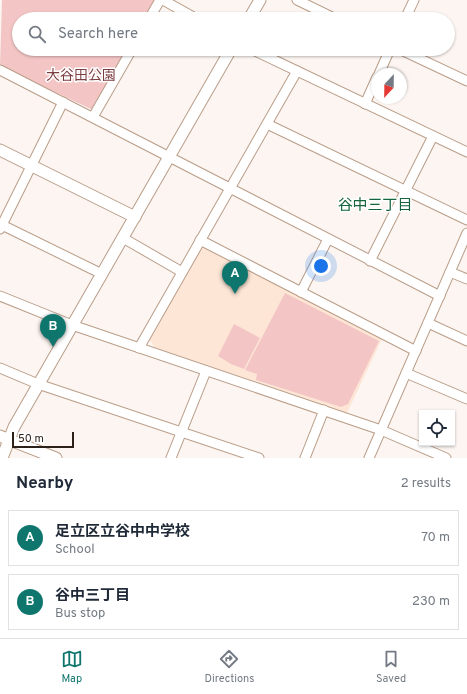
<!DOCTYPE html>
<html lang="en">
<head>
<meta charset="utf-8">
<style>
  :root { --surface:#fff; --page:#f6f6f7; --text:#1f2937; --muted:#747a83; --line:#e0e1e3; --accent:#0f766e }
  body { margin:0; font-family:Overpass,"Noto Sans JP",sans-serif; background:var(--page); color:var(--text) }
  .controls { position:absolute; right:12px; bottom:12px; display:grid; overflow:hidden; border-radius:0px; box-shadow:0 1px 3px #0004 }
  .controls button { width:36px; height:36px; display:grid; place-items:center; padding:0; border:0; border-bottom:1px solid var(--line); background:var(--surface); color:var(--text); font:20px sans-serif }
  .compass { position:absolute; left:371px; top:68px; width:36px; height:36px; border-radius:50%; background:var(--surface); box-shadow:0 1px 3px #0004; rotate:202deg }
  .scale { position:absolute; left:12px; bottom:10px; width:62px; box-sizing:border-box; padding-left:4px; border:2px solid #2c2119; border-top:0; font-size:11px; line-height:14px; white-space:nowrap; color:#2c2119; -webkit-text-stroke:3px #fff; paint-order:stroke }
  .you { position:absolute; left:321px; top:266px; width:14px; height:14px; margin:-10px; border:3px solid #fff; border-radius:50%; background:#1a73e8; box-shadow:0 0 0 6px #1a73e833 }
  .badge { display:grid; place-items:center; width:26px; height:26px; border-radius:50%; background:var(--accent); color:#fff; font-size:13px; font-weight:700 }
  .pin { position:absolute; translate:-50% -33px; filter:drop-shadow(0 1px 2px #0008) }
  .pin::after { content:''; position:absolute; top:21px; width:14px; height:12px; background:inherit; clip-path:polygon(0 0,100% 0,50% 100%) }
  .list { margin:0; padding:0; list-style:none }
  h2 { display:flex; justify-content:space-between; align-items:center; height:52px; margin:0; padding:0 16px; font-size:17px }
  h2 small { font-size:13px; font-weight:400; color:var(--muted) }
  .list li { display:grid; grid-template-columns:26px 1fr auto; gap:12px; align-items:center; box-sizing:border-box; height:56px; margin:0 8px 8px; padding:0 8px; border:1px solid var(--line); border-radius:0px }
  .list b { display:block; font-size:15px; white-space:nowrap }
  .list p { margin:0; font-size:13px; white-space:nowrap; color:var(--muted) }
  .list em { font-size:13px; font-style:normal; color:var(--muted) }
  .icon { flex:none; width:22px; height:22px; fill:none; stroke:currentColor; stroke-width:2; stroke-linecap:round; stroke-linejoin:round }
  .map { position:relative; flex:none; width:467px; height:458px; overflow:hidden }
  .search { position:absolute; background:var(--surface); box-shadow:0 1px 3px #0004; left:12px; right:12px; top:12px; height:44px; display:flex; align-items:center; gap:10px; box-sizing:border-box; padding:0 14px; border-radius:22px; color:var(--muted); font-size:15px }
  .sheet { height:180px; background:var(--surface) }
  nav { display:flex; justify-content:space-around; align-items:center; box-sizing:border-box; height:56px; border-top:1px solid var(--line); background:var(--surface); font-size:11px; color:var(--muted) }
  nav a { display:grid; justify-items:center; gap:2px }
  nav .on { color:var(--accent) }
  .map>svg:first-child { display:block }
</style>
</head>
<body>
<div class="map">
<svg width="467" height="458" viewBox="0 0 467 458">
  <rect width="100%" height="100%" fill="#fcf5f1"/>
  <path fill="#fde6d6" d="M205 247 382 339 347 413 154 347 150 340 200 248Z"/>
  <g fill="#f3c6c5">
    <path d="M2 0H155L144 19H19V49H127L93 110 0 66Z"/>
    <path d="M285 293 379 341 348 404 341 407 256 380 257 374 245 370Z"/>
    <path d="M234 324 260 338 244 369 231 364 218 356Z"/>
  </g>
  <g fill="none" stroke-linecap="round" stroke-linejoin="round">
    <g stroke="#ba9d88" stroke-width="11">
      <g id="minor">
        <path d="M163 0 197 19"/>
        <path d="M297 0 336 19"/>
        <path d="M149 19 160 0"/>
        <path d="M405 19 414 0"/>
        <path d="M251 49 467 152"/>
        <path d="M399 49 467 81"/>
        <path d="M0 70 440 296"/>
        <path d="M379 74 390 49"/>
        <path d="M365 104 377 77"/>
        <path d="M93 117 132 49"/>
        <path d="M267 124 467 220"/>
        <path d="M0 224 102 274"/>
        <path d="M0 229 63 102"/>
        <path d="M123 238 182 272"/>
        <path d="M200 240 416 351"/>
        <path d="M370 261 433 136"/>
        <path d="M450 272 467 279"/>
        <path d="M301 292 328 239"/>
        <path d="M0 296 72 325 381 430 446 458"/>
        <path d="M428 323 467 341"/>
        <path d="M139 348 297 71"/>
        <path d="M0 368 38 384 259 458"/>
        <path d="M406 373 467 399"/>
        <path d="M171 458 206 371"/>
        <path d="M305 458 324 410"/>
        <path d="M369 458 467 233"/>
      </g>
    </g>
    <g stroke="#ba9d88" stroke-width="13">
      <g id="tertiary">
        <path d="M249 19 260 0"/>
        <path d="M0 150 135 217"/>
        <path d="M0 436 56 458"/>
        <path d="M2 458 14 427 231 49"/>
      </g>
    </g>
    <use href="#minor" stroke="#fff" stroke-width="9"/>
    <use href="#tertiary" stroke="#fff" stroke-width="11"/>
  </g>
  <g text-anchor="middle" dominant-baseline="central" stroke-width="3" stroke-linejoin="round" paint-order="stroke">
    <g font-size="14" fill="#7b3e41" stroke="#fff">
      <text x="81" y="76">大谷田公園</text>
    </g>
    <g font-size="15" fill="#16663d" stroke="#fff">
      <text x="375" y="206">谷中三丁目</text>
    </g>
  </g>
</svg>
<div class="controls">
<button><svg class="icon" aria-label="locate" viewBox="0 0 24 24"><circle cx="12" cy="12" r="6"/><path d="M12 2v4M12 18v4M2 12h4M18 12h4"/></svg></button>
</div>
<svg class="compass" viewBox="-18 -18 36 36"><path d="M0-13l5 13h-10z" fill="#e53935"/><path d="M0 13l5-13h-10z" fill="#747a83"/></svg>
<div class="scale">50 m</div>
<div class="you"></div>
<div class="pin badge" style="left:235px;top:294px">A</div>
<div class="pin badge" style="left:53px;top:347px">B</div>
<div class="search"><svg class="icon" aria-label="search" viewBox="0 0 24 24"><circle cx="10" cy="10" r="6"/><path d="M15 15l6 6"/></svg>Search here</div>
</div>
<section class="sheet">
<h2>Nearby<small>2 results</small></h2>
<ul class="list">
<li><span class="badge">A</span><div><b>足立区立谷中中学校</b><p>School</p></div><em>70 m</em></li>
<li><span class="badge">B</span><div><b>谷中三丁目</b><p>Bus stop</p></div><em>230 m</em></li>
</ul>
</section>
<nav>
<a class="on"><svg class="icon" aria-label="map" viewBox="0 0 24 24"><path d="M3 6l6-2 6 2 6-2v14l-6 2-6-2-6 2zM9 4v14M15 6v14"/></svg>Map</a>
<a><svg class="icon" aria-label="directions" viewBox="0 0 24 24"><path d="M12 3l9 9-9 9-9-9zM9 14v-3h6M13 9l2 2-2 2"/></svg>Directions</a>
<a><svg class="icon" aria-label="saved" viewBox="0 0 24 24"><path d="M7 4h10v16l-5-4-5 4z"/></svg>Saved</a>
</nav>
</body>
</html>
